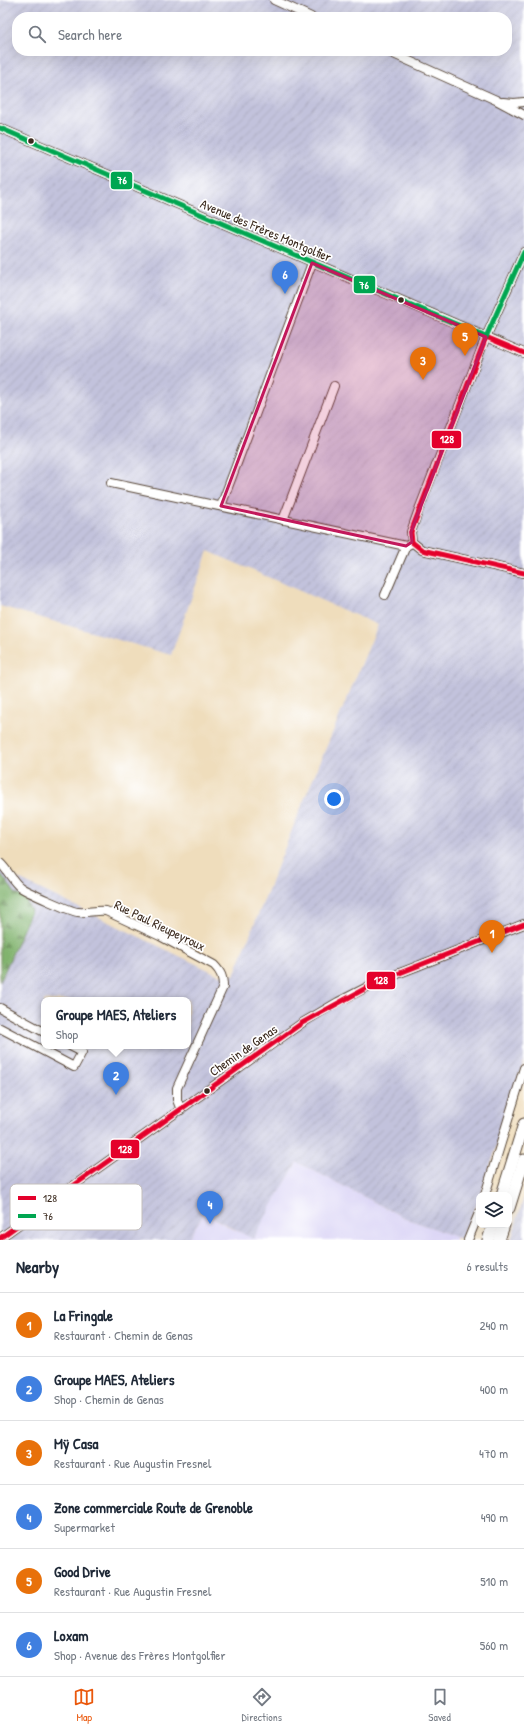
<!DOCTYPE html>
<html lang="en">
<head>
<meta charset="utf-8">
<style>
  :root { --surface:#fff; --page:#f6f6f7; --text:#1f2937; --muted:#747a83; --line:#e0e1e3; --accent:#ea580c }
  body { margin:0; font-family:"Patrick Hand",sans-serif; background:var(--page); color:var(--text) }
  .controls { position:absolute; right:12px; bottom:12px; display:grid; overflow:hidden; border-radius:8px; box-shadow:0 4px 16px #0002 }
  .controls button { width:36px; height:36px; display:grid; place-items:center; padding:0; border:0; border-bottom:1px solid var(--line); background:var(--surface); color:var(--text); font:20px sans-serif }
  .you { position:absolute; left:334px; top:799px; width:14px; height:14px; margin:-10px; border:3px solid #fff; border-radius:50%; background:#1a73e8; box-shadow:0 0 0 6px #1a73e833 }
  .badge { display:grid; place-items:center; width:26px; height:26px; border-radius:50%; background:var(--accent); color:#fff; font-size:13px; font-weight:700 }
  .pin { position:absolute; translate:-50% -33px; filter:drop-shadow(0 1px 2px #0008) }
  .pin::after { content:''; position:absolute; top:21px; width:14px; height:12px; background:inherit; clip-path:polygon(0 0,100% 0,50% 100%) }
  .popup { position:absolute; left:41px; top:997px; width:150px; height:52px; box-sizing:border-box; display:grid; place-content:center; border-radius:8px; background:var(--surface); filter:drop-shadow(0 1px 3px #0005); font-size:13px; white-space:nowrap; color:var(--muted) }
  .popup b { font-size:15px; color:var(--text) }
  .popup::after { content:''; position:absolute; left:50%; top:100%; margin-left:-8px; border:8px solid transparent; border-top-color:var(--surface) }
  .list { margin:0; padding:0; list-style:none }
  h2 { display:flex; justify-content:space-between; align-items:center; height:52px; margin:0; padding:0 16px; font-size:17px }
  h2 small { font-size:13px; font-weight:400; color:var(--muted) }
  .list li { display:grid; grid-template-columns:26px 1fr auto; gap:12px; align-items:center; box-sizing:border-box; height:64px; padding:0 16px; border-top:1px solid var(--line) }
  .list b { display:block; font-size:15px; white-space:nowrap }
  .list p { margin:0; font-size:13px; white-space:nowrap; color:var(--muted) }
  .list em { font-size:13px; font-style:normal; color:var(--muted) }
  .icon { flex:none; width:22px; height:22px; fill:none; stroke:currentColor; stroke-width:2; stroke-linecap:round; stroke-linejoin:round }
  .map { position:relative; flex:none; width:524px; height:1240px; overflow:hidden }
  .search { position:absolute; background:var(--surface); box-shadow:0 4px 16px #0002; left:12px; right:12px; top:12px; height:44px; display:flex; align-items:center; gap:10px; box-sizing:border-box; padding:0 14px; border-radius:16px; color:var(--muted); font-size:15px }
  .sheet { height:436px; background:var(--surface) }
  nav { display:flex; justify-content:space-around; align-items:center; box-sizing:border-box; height:56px; border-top:1px solid var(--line); background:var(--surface); font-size:11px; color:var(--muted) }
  nav a { display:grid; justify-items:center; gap:2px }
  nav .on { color:var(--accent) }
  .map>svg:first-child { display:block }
</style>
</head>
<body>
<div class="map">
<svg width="524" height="1240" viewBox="0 0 524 1240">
  <defs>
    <pattern id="industrial-furrows" width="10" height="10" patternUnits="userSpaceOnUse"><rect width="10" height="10" fill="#c2c2dc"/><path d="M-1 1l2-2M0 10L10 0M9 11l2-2" fill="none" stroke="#a8a7bc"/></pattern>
    <pattern id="forest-firs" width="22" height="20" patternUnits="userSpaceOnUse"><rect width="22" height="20" fill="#81b36e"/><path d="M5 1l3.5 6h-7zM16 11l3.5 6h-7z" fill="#6b925a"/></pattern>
  </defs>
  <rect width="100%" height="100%" fill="#fff"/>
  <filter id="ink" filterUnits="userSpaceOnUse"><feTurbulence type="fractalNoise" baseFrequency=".025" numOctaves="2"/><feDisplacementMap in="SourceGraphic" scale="8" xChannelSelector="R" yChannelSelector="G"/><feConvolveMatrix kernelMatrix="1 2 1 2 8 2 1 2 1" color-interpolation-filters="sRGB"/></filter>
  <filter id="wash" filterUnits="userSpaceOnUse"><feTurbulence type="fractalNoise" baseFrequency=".012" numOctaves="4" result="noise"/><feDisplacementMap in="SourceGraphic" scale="16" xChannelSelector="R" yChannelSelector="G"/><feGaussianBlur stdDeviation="0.9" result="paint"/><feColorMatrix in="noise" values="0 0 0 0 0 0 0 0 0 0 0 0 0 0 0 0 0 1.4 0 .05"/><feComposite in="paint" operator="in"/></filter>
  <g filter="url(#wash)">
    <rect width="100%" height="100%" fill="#efddbc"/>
    <path fill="#dcd6f6" d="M297 1162 403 1217 456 1237 455 1240H187L204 1213 233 1229 253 1238Z"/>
    <g fill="url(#industrial-furrows)" fill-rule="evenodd">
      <path d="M0 0H524V1061L481 1195H479V1200L461 1239 403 1217 297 1162 253 1239 204 1213 187 1240H0V870L219 975H234L304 800 378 625 208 551 171 655 0 606ZM17 17H507V51H17ZM44 1000H188V1046H44Z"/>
      <path d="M524 1197V1240H511Z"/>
    </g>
    <path fill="url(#forest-firs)" stroke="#5e6e46" d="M0 873 15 893 25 898 31 911 0 982Z"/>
  </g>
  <g filter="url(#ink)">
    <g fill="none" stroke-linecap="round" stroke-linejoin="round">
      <g stroke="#564536" stroke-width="10">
        <g id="minor">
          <path d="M274 0 311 17"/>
          <path d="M387 51 496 100 524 115"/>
          <path d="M503 102 514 103 524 102"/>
          <path d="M0 128 524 353"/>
          <path d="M111 483 406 546"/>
          <path d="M221 506 312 263"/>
          <path d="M283 520 334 386"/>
          <path d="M412 542 411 532 418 512 486 337 524 252"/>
          <path d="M412 542 422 550 524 573"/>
          <path d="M385 595 406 546 410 544"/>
          <path d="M0 863C8 870 12 881 20 887 25 891 72 912 78 912 87 913 96 910 106 911L160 936 214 965C221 972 223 977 223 987L177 1088V1100L181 1110"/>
          <path d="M0 1008 44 1032"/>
          <path d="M0 1028 74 1067 82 1052 70 1046"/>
          <path d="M485 1195 524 1068"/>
          <path d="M0 1238 302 1023 338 1002 377 982 524 924"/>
          <path d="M468 1240 479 1213"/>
        </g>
      </g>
      <g stroke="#564536" stroke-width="13">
        <g id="highway">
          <path d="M502 1195 524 1124"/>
          <path d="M509 1208 524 1160"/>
          <path d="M488 1240 493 1225"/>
          <path d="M499 1240 504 1225"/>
        </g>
      </g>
      <use href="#minor" stroke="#fff" stroke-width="8"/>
      <use href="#highway" stroke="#fff" stroke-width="11"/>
      <g stroke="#fff" stroke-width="8">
        <g id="bus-1">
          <path d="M486 337 524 353"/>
          <path d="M412 542 411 532 486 337"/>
          <path d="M412 542 422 550 524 573"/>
          <path d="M0 1238 302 1023 377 982 524 924"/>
        </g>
      </g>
      <g stroke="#fff" stroke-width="8">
        <g id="bus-2">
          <path d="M0 128 486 337"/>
          <path d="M486 337 524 252"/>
        </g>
      </g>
      <use href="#bus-1" stroke="#e4002b" stroke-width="5"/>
      <use href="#bus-2" stroke="#00a651" stroke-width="5"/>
    </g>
  </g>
  <path fill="#c2185b" fill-opacity="0.2" stroke="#c2185b" stroke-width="3" stroke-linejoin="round" d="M312 263 486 337 411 532 412 542 406 546 221 506Z"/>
  <g fill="#3b2a1e" stroke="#fff" stroke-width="1.5">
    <circle cx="31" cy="141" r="3.5"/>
    <circle cx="401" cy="300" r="3.5"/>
    <circle cx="207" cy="1091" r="3.5"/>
  </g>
  <g text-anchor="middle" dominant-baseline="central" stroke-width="3.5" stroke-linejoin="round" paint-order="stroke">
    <g font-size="13" fill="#3b2a1e" stroke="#fff">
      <text transform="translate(266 230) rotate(23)">Avenue des Frères Montgolfier</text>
      <text transform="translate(160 925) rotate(26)">Rue Paul Rieupeyroux</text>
      <text transform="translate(243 1050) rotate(-35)">Chemin de Genas</text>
    </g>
  </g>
  <rect x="10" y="1184" width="132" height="46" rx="6" fill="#fff" stroke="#c4bfbc" stroke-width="1"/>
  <rect x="18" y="1196" width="18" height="4" fill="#e4002b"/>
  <rect x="18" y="1214" width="18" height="4" fill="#00a651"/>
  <g font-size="11" fill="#3b2a1e">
    <text x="43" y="1202">128</text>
    <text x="43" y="1220">76</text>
  </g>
  <g stroke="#fff" stroke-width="1.5">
    <rect x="110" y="171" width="23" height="19" rx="4" fill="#00a651"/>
    <rect x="353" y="275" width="23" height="19" rx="4" fill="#00a651"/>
    <rect x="431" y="430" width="31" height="19" rx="4" fill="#e4002b"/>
    <rect x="366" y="971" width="30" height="19" rx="4" fill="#e4002b"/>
    <rect x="110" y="1139" width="30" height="20" rx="4" fill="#e4002b"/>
  </g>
  <g font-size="11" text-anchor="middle" font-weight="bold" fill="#fff">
    <text x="122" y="184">76</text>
    <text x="364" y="289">76</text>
    <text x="447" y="443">128</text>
    <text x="381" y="984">128</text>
    <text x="125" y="1153">128</text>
  </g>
</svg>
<div class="controls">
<button><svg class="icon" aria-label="layers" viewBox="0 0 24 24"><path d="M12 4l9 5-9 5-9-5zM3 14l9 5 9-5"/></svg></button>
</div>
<div class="you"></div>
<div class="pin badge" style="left:492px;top:953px;background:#e8710a">1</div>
<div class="pin badge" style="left:116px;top:1095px;background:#3f7fe0">2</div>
<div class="popup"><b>Groupe MAES, Ateliers</b>Shop</div>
<div class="pin badge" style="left:423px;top:380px;background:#e8710a">3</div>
<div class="pin badge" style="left:210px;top:1224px;background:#3f7fe0">4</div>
<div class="pin badge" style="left:465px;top:356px;background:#e8710a">5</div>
<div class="pin badge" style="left:285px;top:294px;background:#3f7fe0">6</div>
<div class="search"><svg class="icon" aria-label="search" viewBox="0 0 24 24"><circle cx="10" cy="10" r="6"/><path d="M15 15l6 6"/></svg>Search here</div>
</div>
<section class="sheet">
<h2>Nearby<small>6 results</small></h2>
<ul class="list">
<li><span class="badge" style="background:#e8710a">1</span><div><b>La Fringale</b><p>Restaurant · Chemin de Genas</p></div><em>240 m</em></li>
<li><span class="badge" style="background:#3f7fe0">2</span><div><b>Groupe MAES, Ateliers</b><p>Shop · Chemin de Genas</p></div><em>400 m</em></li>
<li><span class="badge" style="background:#e8710a">3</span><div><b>Mÿ Casa</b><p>Restaurant · Rue Augustin Fresnel</p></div><em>470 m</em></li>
<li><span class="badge" style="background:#3f7fe0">4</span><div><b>Zone commerciale Route de Grenoble</b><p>Supermarket</p></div><em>490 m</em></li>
<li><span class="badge" style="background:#e8710a">5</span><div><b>Good Drive</b><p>Restaurant · Rue Augustin Fresnel</p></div><em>510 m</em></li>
<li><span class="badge" style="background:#3f7fe0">6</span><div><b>Loxam</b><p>Shop · Avenue des Frères Montgolfier</p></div><em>560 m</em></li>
</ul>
</section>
<nav>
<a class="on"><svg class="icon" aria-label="map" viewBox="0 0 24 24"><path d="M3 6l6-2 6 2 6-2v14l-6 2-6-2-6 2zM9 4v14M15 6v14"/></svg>Map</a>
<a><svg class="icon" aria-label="directions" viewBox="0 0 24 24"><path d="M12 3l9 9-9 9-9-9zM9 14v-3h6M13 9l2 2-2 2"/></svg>Directions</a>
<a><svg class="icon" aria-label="saved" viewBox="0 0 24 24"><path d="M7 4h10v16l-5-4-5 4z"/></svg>Saved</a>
</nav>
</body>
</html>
